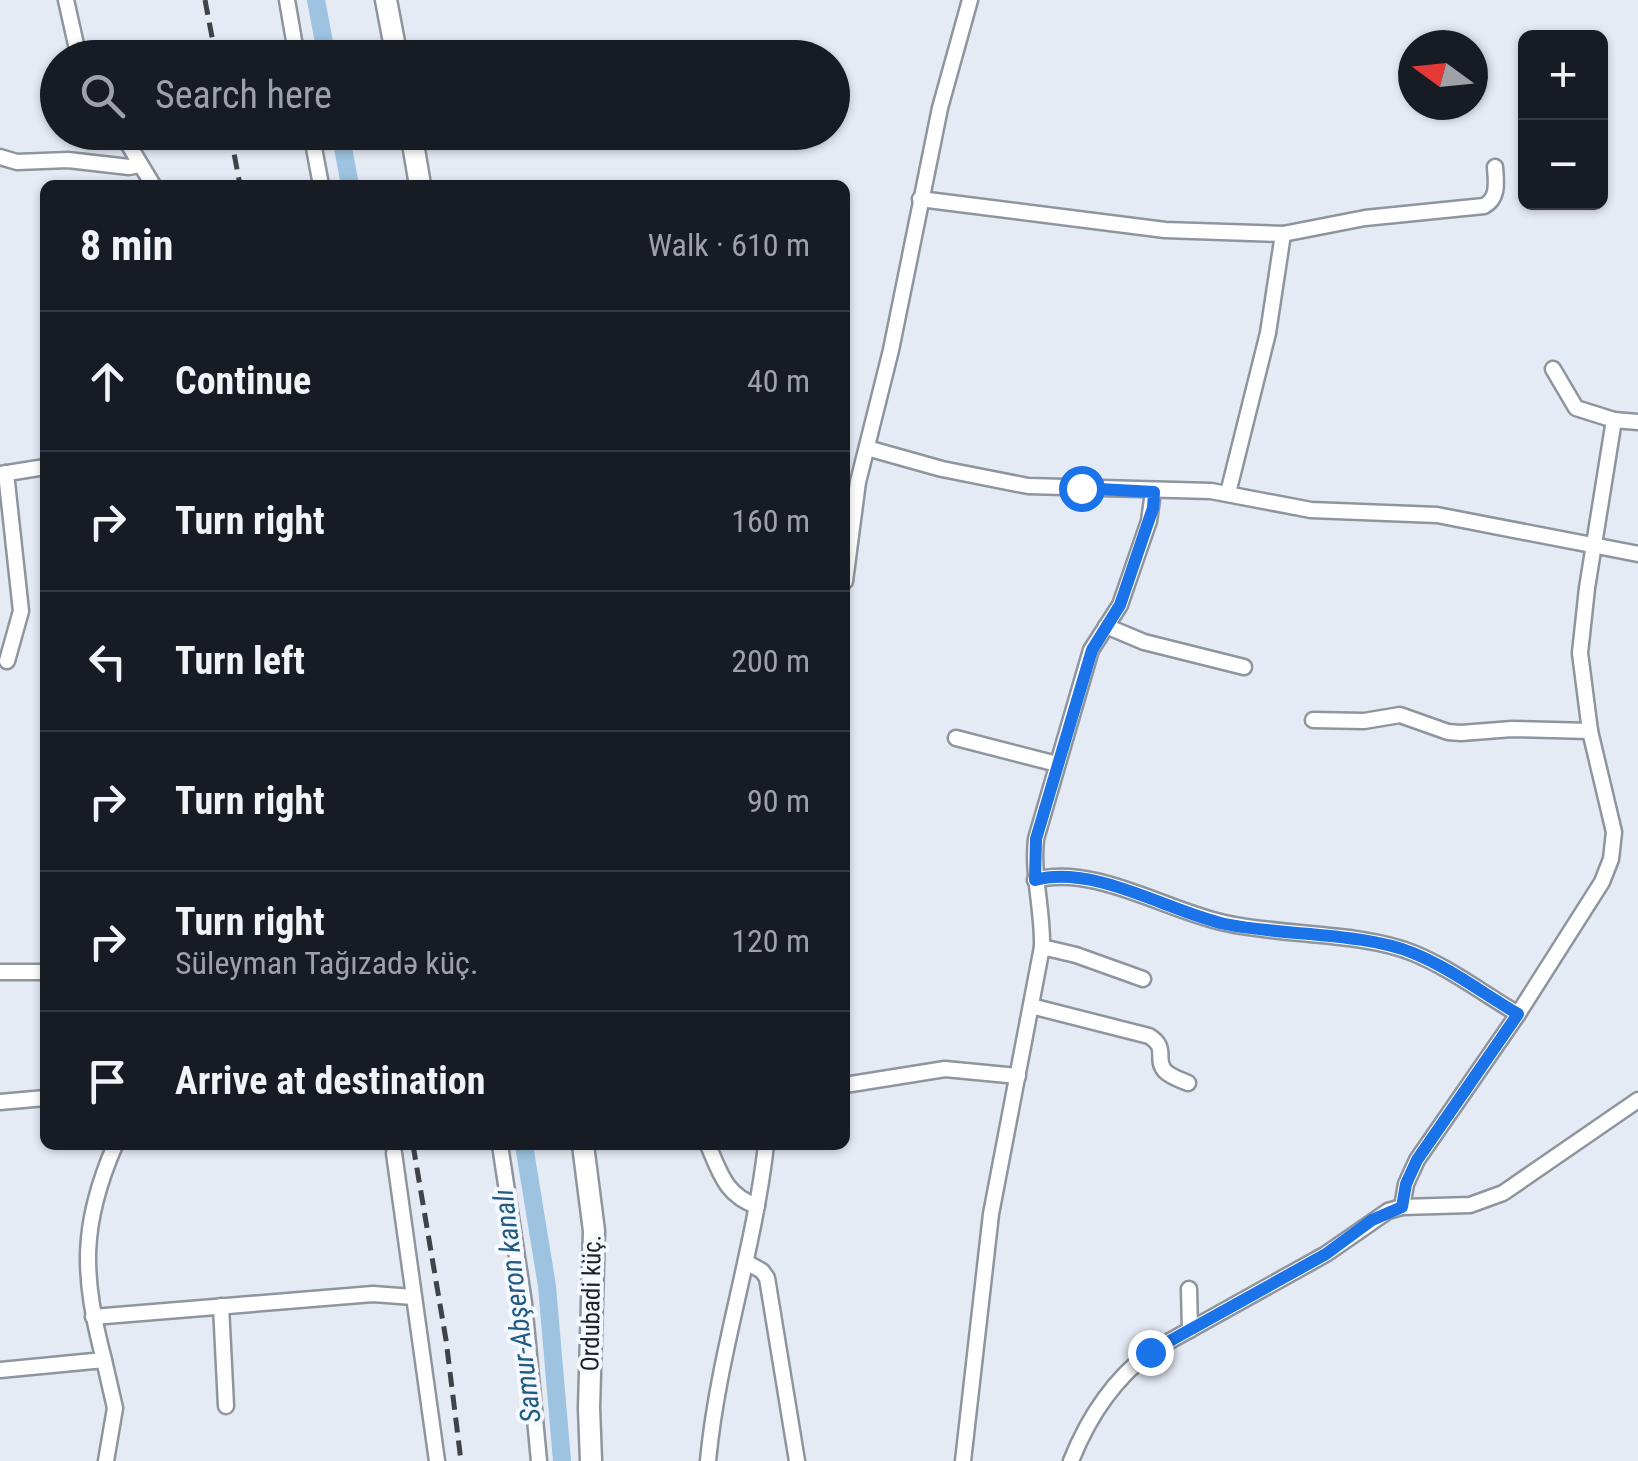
<!DOCTYPE html>
<html lang="en">
<head>
<meta charset="utf-8">
<style>
  :root { --surface:#171b24; --page:#20242c; --text:#f1f3f6; --muted:#9ea1a6; --line:#363941 }
  body { margin:0; font-family:"Roboto Condensed",sans-serif; background:var(--page); color:var(--text) }
  .controls { position:absolute; right:30px; top:30px; display:grid; overflow:hidden; border-radius:15px; box-shadow:0 2px 8px #0004 }
  .controls button { width:90px; height:90px; display:grid; place-items:center; padding:0; border:0; border-bottom:2px solid var(--line); background:var(--surface); color:var(--text); font:50px sans-serif }
  .compass { position:absolute; left:1398px; top:30px; width:90px; height:90px; border-radius:50%; background:var(--surface); box-shadow:0 2px 8px #0004; rotate:285deg }
  .stop { position:absolute; width:30px; height:30px; margin:-22px; border:8px solid #1a73e8; border-radius:50%; background:#fff }
  .stop.end { background:#1a73e8; border-color:#fff; box-shadow:0 2px 10px #0008 }
  .list { margin:0; padding:0; list-style:none }
  h2 { display:flex; justify-content:space-between; align-items:center; height:130px; margin:0; padding:0 40px; font-size:42px }
  h2 small { font-size:32px; font-weight:400; color:var(--muted) }
  .list li { display:grid; grid-template-columns:65px 1fr auto; gap:30px; align-items:center; box-sizing:border-box; height:140px; padding:0 40px; border-top:2px solid var(--line) }
  .list b { display:block; font-size:38px; white-space:nowrap }
  .list p { margin:0; font-size:32px; white-space:nowrap; color:var(--muted) }
  .list em { font-size:32px; font-style:normal; color:var(--muted) }
  .icon { flex:none; width:55px; height:55px; fill:none; stroke:currentColor; stroke-width:2; stroke-linecap:round; stroke-linejoin:round }
  .map { position:relative; flex:none; width:1638px; height:1461px; overflow:hidden }
  .search { position:absolute; background:var(--surface); box-shadow:0 2px 8px #0004; left:40px; top:40px; width:810px; height:110px; display:flex; align-items:center; gap:25px; box-sizing:border-box; padding:0 35px; border-radius:55px; color:var(--muted); font-size:38px }
  .panel { position:absolute; background:var(--surface); box-shadow:0 2px 8px #0004; left:40px; top:180px; width:810px; height:970px; border-radius:15px }
  .map>svg:first-child { display:block }
</style>
</head>
<body>
<div class="map">
<svg width="1638" height="1461" viewBox="0 0 1638 1461">
  <rect width="100%" height="100%" fill="#e5ebf5"/>
  <g fill="none" stroke-linecap="round" stroke-linejoin="round">
    <g stroke="#9dc3e0" stroke-width="18">
      <path d="M316 0 327 58"/>
      <path d="M340 132 350 185"/>
      <path d="M524 1145 547 1286 562 1461"/>
    </g>
    <g stroke="#8f959e" stroke-width="19">
      <g id="street">
        <path d="M66 0 79 58"/>
        <path d="M287 0 297 58"/>
        <path d="M121 132 153 185"/>
        <path d="M311 132 321 185"/>
        <path d="M0 157 17 162 68 160 129 167 140 165"/>
        <path d="M920 199 1165 230 1283 234 1365 218 1484 206C1499 198 1496 182 1495 167"/>
        <path d="M1553 369 1576 408 1614 420 1638 422"/>
        <path d="M867 448 942 469 1028 486 1211 491 1311 510 1437 515 1638 554"/>
        <path d="M6 473 21 611 7 661"/>
        <path d="M1 474 45 467"/>
        <path d="M1228 493 1268 333 1283 234"/>
        <path d="M845 581 858 482 891 350 940 108 970 0"/>
        <path d="M1106 626 1144 642 1244 667"/>
        <path d="M1313 720 1364 721 1400 715 1448 732 1461 733 1512 729 1590 731"/>
        <path d="M956 738 1057 764"/>
        <path d="M1035 880C1094 864 1167 911 1225 923 1282 936 1362 932 1413 953 1450 968 1484 994 1518 1014"/>
        <path d="M1042 947 1076 955 1143 979"/>
        <path d="M0 972H45"/>
        <path d="M1031 1006 1149 1036C1169 1048 1154 1059 1165 1071 1171 1077 1181 1080 1188 1083"/>
        <path d="M845 1085 945 1069 1018 1076"/>
        <path d="M0 1102 45 1098"/>
        <path d="M500 1145 524 1303 539 1461"/>
        <path d="M708 1145C720 1173 726 1196 757 1206"/>
        <path d="M394 1153 437 1461"/>
        <path d="M1402 1207 1406 1184 1417 1160 1518 1014 1602 882 1611 859 1614 832 1590 731 1580 653 1587 588 1614 420"/>
        <path d="M746 1262 762 1271 767 1278 797 1461"/>
        <path d="M1189 1289 1190 1330"/>
        <path d="M221 1306 226 1406"/>
        <path d="M93 1317 373 1294 413 1297"/>
        <path d="M104 1360C82 1275 80 1226 115 1145"/>
        <path d="M0 1370 104 1360 115 1408 106 1461"/>
        <path d="M708 1461C718 1354 754 1252 766 1145"/>
        <path d="M963 1461 991 1214 1042 947C1043 910 1032 876 1036 839L1091 650 1120 605 1149 521 1153 492"/>
        <path d="M1071 1461C1088 1418 1113 1380 1150 1352L1326 1254 1388 1211 1402 1207 1470 1205 1503 1193 1638 1100"/>
      </g>
    </g>
    <g stroke="#8f959e" stroke-width="25">
      <g id="secondary">
        <path d="M386 0 397 58"/>
        <path d="M411 132 420 185"/>
        <path d="M583 1145 594 1231 589 1408 591 1461"/>
      </g>
    </g>
    <use href="#street" stroke="#fff" stroke-width="14"/>
    <use href="#secondary" stroke="#fff" stroke-width="20"/>
    <g stroke="#3f4247" stroke-width="5" stroke-dasharray="15 8" stroke-linecap="butt">
      <path d="M205 0 216 58"/>
      <path d="M230 132 240 185"/>
      <path d="M413 1145 446 1340 461 1461"/>
    </g>
  </g>
  <g fill="none" stroke-linecap="round" stroke-linejoin="round">
    <path stroke="#1a73e8" stroke-width="12" d="M1081 488 1154 492 1153 508 1120 605 1092 650 1036 839 1035 880C1094 864 1167 911 1225 924 1282 936 1362 932 1413 953 1450 968 1484 994 1518 1014L1417 1160 1406 1184 1402 1207 1372 1220 1326 1254 1150 1352"/>
  </g>
  <g text-anchor="middle" dominant-baseline="central" stroke-width="8" stroke-linejoin="round" paint-order="stroke">
    <g font-size="25" fill="#1e2024" stroke="#f5f8fe">
      <text transform="translate(591 1303) rotate(-89)">Ordubadi küç.</text>
    </g>
    <g font-size="28" font-style="italic" fill="#205b81" stroke="#f5f8fe">
      <text transform="translate(517 1306) rotate(-97)">Samur-Abşeron kanalı</text>
    </g>
  </g>
</svg>
<div class="controls">
<button>+</button>
<button>−</button>
</div>
<svg class="compass" viewBox="-18 -18 36 36"><path d="M0-13l5 13h-10z" fill="#e53935"/><path d="M0 13l5-13h-10z" fill="#9ea1a6"/></svg>
<div class="stop" style="left:1081px;top:488px"></div>
<div class="stop end" style="left:1150px;top:1352px"></div>
<div class="search"><svg class="icon" aria-label="search" viewBox="0 0 24 24"><circle cx="10" cy="10" r="6"/><path d="M15 15l6 6"/></svg>Search here</div>
<section class="panel">
<h2>8 min<small>Walk · 610 m</small></h2>
<ul class="list">
<li><svg class="icon" aria-label="ahead" viewBox="0 0 24 24"><path d="M12 20V5M6 11l6-6 6 6"/></svg><div><b>Continue</b></div><em>40 m</em></li>
<li><svg class="icon" aria-label="right" viewBox="0 0 24 24"><path d="M7 20v-9h11M14 6l5 5-5 5"/></svg><div><b>Turn right</b></div><em>160 m</em></li>
<li><svg class="icon" aria-label="left" viewBox="0 0 24 24"><path d="M17 20v-9H6M10 6l-5 5 5 5"/></svg><div><b>Turn left</b></div><em>200 m</em></li>
<li><svg class="icon" aria-label="right" viewBox="0 0 24 24"><path d="M7 20v-9h11M14 6l5 5-5 5"/></svg><div><b>Turn right</b></div><em>90 m</em></li>
<li><svg class="icon" aria-label="right" viewBox="0 0 24 24"><path d="M7 20v-9h11M14 6l5 5-5 5"/></svg><div><b>Turn right</b><p>Süleyman Tağızadə küç.</p></div><em>120 m</em></li>
<li><svg class="icon" aria-label="arrive" viewBox="0 0 24 24"><path d="M6 21V4h12l-3 4 3 4H6"/></svg><div><b>Arrive at destination</b></div></li>
</ul>
</section>
</div>
</body>
</html>
